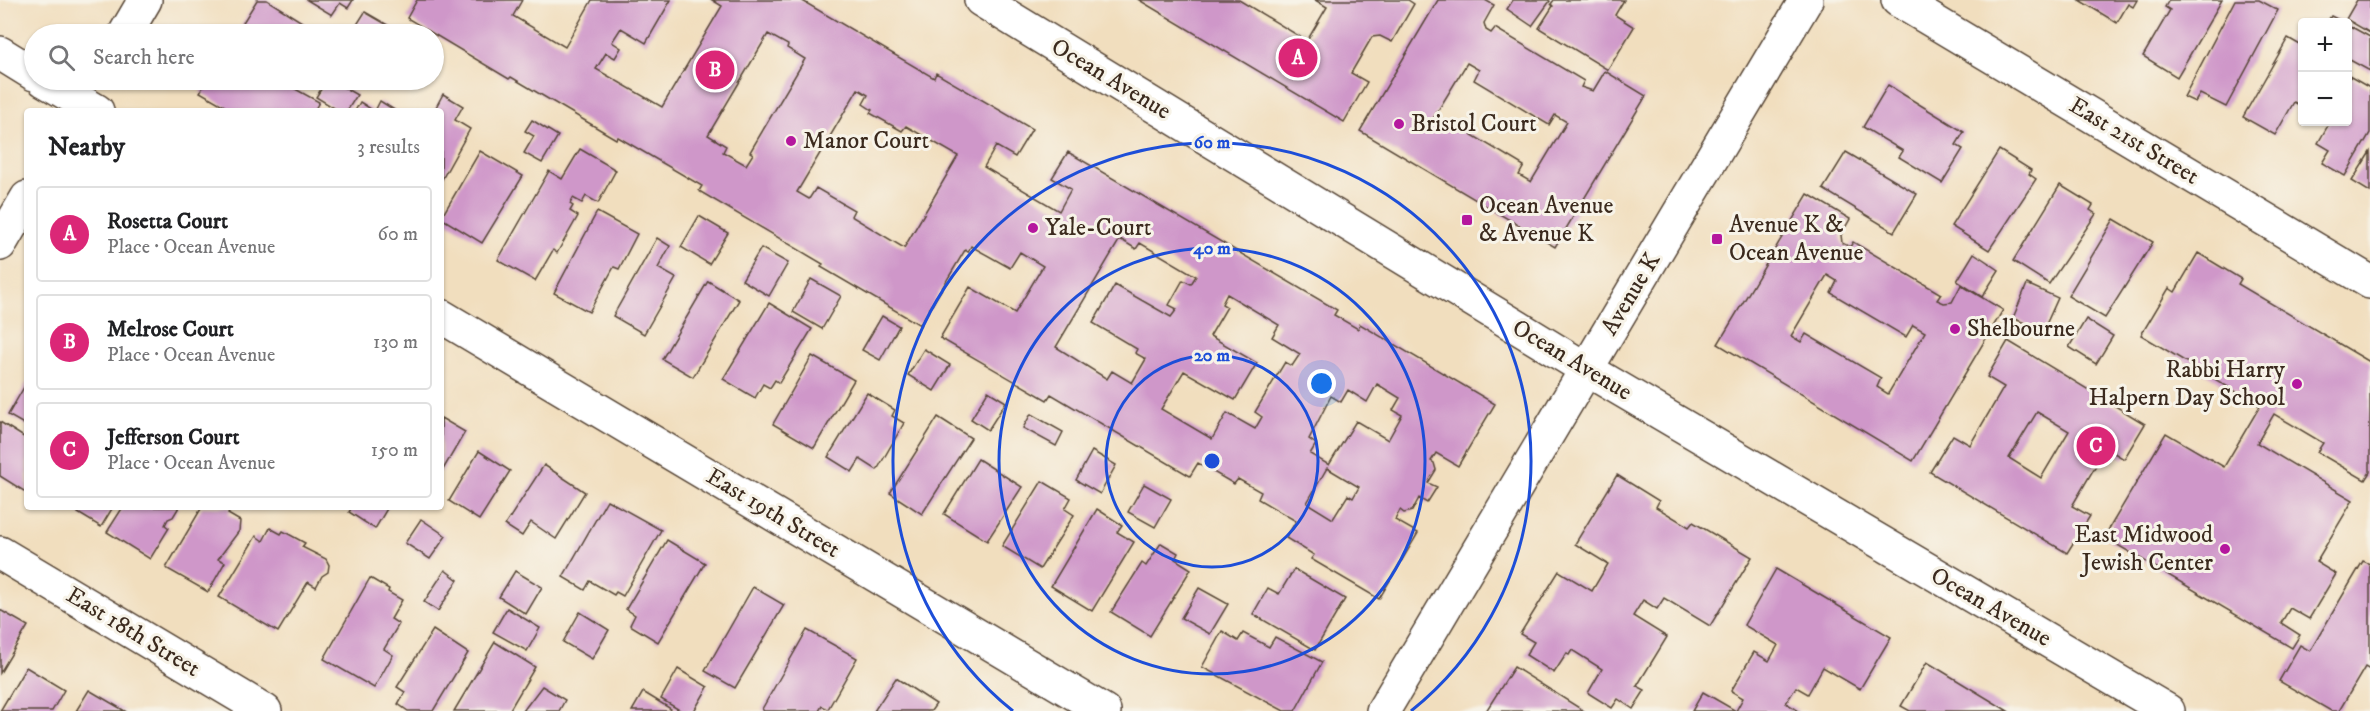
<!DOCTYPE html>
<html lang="en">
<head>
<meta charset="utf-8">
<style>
  :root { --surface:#fff; --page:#f6f6f6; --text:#202124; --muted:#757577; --line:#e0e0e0; --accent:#db2777 }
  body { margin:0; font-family:"IM FELL DW Pica",serif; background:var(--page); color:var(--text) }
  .controls { position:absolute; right:18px; top:18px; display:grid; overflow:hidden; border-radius:6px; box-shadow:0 2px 4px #0004 }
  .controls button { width:54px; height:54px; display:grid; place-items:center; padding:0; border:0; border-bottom:2px solid var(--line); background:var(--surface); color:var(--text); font:30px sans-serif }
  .you { position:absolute; left:1322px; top:384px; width:21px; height:21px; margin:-15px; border:4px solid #fff; border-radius:50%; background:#1a73e8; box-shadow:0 0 0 9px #1a73e833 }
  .badge { display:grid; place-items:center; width:39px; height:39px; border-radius:50%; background:var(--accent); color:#fff; font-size:20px; font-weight:700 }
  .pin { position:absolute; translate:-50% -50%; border:3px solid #fff; box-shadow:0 2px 6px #0006 }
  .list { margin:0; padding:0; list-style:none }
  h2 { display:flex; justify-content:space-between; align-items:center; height:78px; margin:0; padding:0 24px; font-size:26px }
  h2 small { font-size:20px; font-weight:400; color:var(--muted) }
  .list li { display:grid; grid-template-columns:39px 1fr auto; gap:18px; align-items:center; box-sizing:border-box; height:96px; margin:0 12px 12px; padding:0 12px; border:2px solid var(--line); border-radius:6px }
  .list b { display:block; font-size:22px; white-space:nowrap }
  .list p { margin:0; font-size:20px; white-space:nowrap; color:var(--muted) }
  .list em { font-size:20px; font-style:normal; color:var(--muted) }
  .icon { flex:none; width:33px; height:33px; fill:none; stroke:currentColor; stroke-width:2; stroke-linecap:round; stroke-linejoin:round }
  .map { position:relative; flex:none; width:2370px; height:711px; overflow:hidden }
  .search { position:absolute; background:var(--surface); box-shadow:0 2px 4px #0004; left:24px; top:24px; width:420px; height:66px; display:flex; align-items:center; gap:15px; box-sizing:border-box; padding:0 21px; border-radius:33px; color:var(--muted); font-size:22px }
  .panel { position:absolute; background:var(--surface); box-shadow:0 2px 4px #0004; left:24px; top:108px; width:420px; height:402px; border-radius:6px }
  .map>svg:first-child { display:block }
</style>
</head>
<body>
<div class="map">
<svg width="2370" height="711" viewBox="0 0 2370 711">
  <rect width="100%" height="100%" fill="#f7f3e8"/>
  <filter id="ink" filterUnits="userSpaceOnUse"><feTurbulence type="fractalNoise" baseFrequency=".0167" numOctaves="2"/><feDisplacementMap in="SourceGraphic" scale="12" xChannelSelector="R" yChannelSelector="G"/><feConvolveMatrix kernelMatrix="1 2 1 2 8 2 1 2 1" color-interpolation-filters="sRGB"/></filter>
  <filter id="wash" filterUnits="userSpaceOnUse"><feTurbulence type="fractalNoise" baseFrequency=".008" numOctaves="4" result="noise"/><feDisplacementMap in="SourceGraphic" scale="24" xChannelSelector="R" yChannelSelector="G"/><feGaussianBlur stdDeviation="1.35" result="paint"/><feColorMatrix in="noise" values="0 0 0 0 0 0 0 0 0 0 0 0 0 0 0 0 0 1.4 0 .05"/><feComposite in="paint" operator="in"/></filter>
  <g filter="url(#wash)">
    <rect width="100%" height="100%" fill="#f1debe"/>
    <g id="blocks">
      <g fill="#cf97c9" fill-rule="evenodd">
        <path d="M257 0H267L321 34H241L237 32Z"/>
        <path d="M307 0H353L348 8 340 3 332 15Z"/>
        <path d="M417 0H522L513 16 565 47 592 0H671L646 43 621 28 612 42 621 48 615 58 606 53 596 69 662 107 722 6 712 0H801L934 78 936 73 1032 129 1015 157 996 146 984 167 1059 211 1071 189 1052 178 1068 152 1337 310 1334 315 1358 329 1360 324 1495 404 1458 466 1436 453 1431 461 1434 463 1436 470 1428 483 1437 487 1427 503 1419 498 1412 511 1404 513 1400 510 1395 520 1418 533 1379 599 1311 559 1314 555 1286 538 1296 521 1258 499 1261 492 1238 479 1234 484 1198 463 1190 476 1051 394 1047 400 940 338 970 287 1015 313 1043 266 1020 252 1010 268 971 246 968 252 965 250 920 325 821 267 823 264 699 191 702 186 618 137 616 139 511 77 509 79 407 18ZM768 34 788 45 787 48 805 59 750 152 753 154 746 165 723 152 726 146 708 135ZM858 89 868 95 863 104 872 110 870 113 902 131 906 126 958 156 904 248 851 216 854 210 816 188 809 199 797 192ZM1120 239 1136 249 1140 243 1196 276 1191 284 1183 280 1169 305 1177 309 1171 317 1115 285 1093 323 1137 349 1135 353 1146 359 1132 383 1112 371 1107 379 1056 347ZM1227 294 1279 325 1272 337 1300 354 1292 366 1285 362 1255 412 1262 417 1255 429 1227 413 1212 439 1161 409 1184 371 1235 400 1257 363 1210 336 1227 307 1222 304ZM1377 384 1400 398 1393 410 1402 415 1388 440 1356 421 1329 465 1310 454 1316 444 1309 439 1331 396 1341 402 1348 390 1367 402ZM1327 468 1359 487 1353 498 1348 495 1333 519 1307 503Z"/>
        <path d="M1139 0H1239L1307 41 1327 7 1315 0H1408L1414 4 1392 42 1380 36 1372 37 1351 73 1367 82 1344 122Z"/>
        <path d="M1438 0H1485L1494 5 1484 23 1486 30 1491 33 1495 28 1584 81 1581 87 1593 91 1605 71 1646 96 1555 247 1360 131ZM1467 63 1479 70 1474 80 1549 125 1555 115 1567 122 1531 182 1519 175 1524 166 1449 121 1444 130 1431 122Z"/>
        <path d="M1513 0H1548L1550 1 1532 26 1507 9Z"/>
        <path d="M1554 0H1624L1615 15 1634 27 1608 70 1539 28 1553 6 1551 4Z"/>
        <path d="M2079 0H2137L2133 7 2128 4 2117 23Z"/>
        <path d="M2169 0H2222L2177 77 2143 56 2170 10 2165 7Z"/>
        <path d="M2235 0H2259L2278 10 2226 107 2200 94 2195 102 2184 97Z"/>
        <path d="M2357 0H2370V33L2346 19Z"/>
        <path d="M365 12 398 31 396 34H351Z"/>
        <path d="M2331 16 2343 22H2327Z"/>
        <path d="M2348 25 2370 37V71L2348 59Z"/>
        <path d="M2288 38 2302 46V103L2301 106 2294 102 2275 135 2243 117Z"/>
        <path d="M2349 76 2370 88V133L2345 176 2322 163 2330 150 2318 143 2330 122H2348Z"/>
        <path d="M207 80H279L319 102 314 111H233L200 92Z"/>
        <path d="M327 80H331L357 95 347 111H339L316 97Z"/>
        <path d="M1888 85 1964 132 1956 145 1963 149 1942 183 1899 157 1903 151 1863 127Z"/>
        <path d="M443 94 463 106 455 120 470 129 441 181V111H434Z"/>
        <path d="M380 101 396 111H375Z"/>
        <path d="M360 102 374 111H355Z"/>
        <path d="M532 120 558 136 542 163 524 153 534 136 525 131Z"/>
        <path d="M580 149 616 170 598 203 586 196 582 203 573 198 570 204 573 206 570 211 578 216 557 253 553 250 535 281 498 260 549 171 562 179Z"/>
        <path d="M1999 150 2031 170 2029 174 2036 179 1989 250 1951 226Z"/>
        <path d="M480 151 523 176 482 243 441 218Z"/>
        <path d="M1846 152 1917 194 1894 232 1823 189Z"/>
        <path d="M2370 152V192L2352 181Z"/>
        <path d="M2060 185 2093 205 2090 210 2096 214 2049 284 2013 261Z"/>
        <path d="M1808 194 1850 219 1841 235 1842 243 1850 247 1853 242 1941 294 1937 300 1944 303 1952 302 1961 285 2003 310 1913 461 1718 344ZM1827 275 1837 281 1831 293 1906 337 1913 325 1925 332 1888 394 1877 387 1881 378 1806 334 1801 342 1791 336Z"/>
        <path d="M597 212 637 234 619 269 614 267 589 312 554 293Z"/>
        <path d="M699 216 728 233 709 264 681 247Z"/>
        <path d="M2114 219 2153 242 2105 318 2068 296Z"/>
        <path d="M657 238 670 246 658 268 676 278 644 334 613 316Z"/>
        <path d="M761 248 788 263 769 296 742 280Z"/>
        <path d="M1974 253 1999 270 1982 297 1957 281Z"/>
        <path d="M2198 253 2241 279 2238 284 2370 362V472L2365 480 2317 452 2323 443 2274 414 2257 443 2353 500 2316 562 2336 574 2309 619 2290 608 2281 623 2300 635 2292 648 2104 537 2166 433 2224 467 2260 406 2141 335 2169 288 2175 292Z"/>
        <path d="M811 279 841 296 822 329 793 312Z"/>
        <path d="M708 281 739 300 693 377 662 359Z"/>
        <path d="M2027 284 2058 298 2043 331 2013 318Z"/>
        <path d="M769 303 812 329 779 383 775 380 770 388 763 384 755 398 723 379Z"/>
        <path d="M882 316 899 326 880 360 862 350Z"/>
        <path d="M2086 319 2113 336 2096 364 2069 347Z"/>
        <path d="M2008 341 2145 424 2124 459 2106 448 2072 506 2090 516 2067 553 1930 472 1953 435 1970 445 2004 387 1987 377ZM2037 412 2069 431 2041 478 2009 458Z"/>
        <path d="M924 349 950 365 934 391 908 375Z"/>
        <path d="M812 356 854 380 814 448 773 424Z"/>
        <path d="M27 382V426L8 415Z"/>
        <path d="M988 391 1006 402 988 430 971 419Z"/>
        <path d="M867 393 895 410 892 416 904 423 877 470 860 459 852 472 828 457Z"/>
        <path d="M1031 414 1063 432 1056 446 1023 428Z"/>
        <path d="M938 417 971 438 922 514 890 493Z"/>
        <path d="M441 418 465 432 441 473Z"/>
        <path d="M0 422 27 439V493L0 476Z"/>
        <path d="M479 451 510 471 479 520 449 501Z"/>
        <path d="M1092 451 1116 465 1100 494 1076 480Z"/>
        <path d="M978 459 1022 487 987 541 944 514Z"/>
        <path d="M544 465 585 492 556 539 531 522 522 536 505 525Z"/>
        <path d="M1617 475 1659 501 1656 507 1689 527 1693 522 1752 557 1710 626 1664 598 1657 609 1643 600 1633 616 1667 637 1637 686 1645 690 1633 709 1618 699 1612 708 1588 693 1602 669 1572 650 1569 655 1567 653 1554 673 1526 655 1534 642 1520 634 1559 571 1592 591 1608 564 1575 544Z"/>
        <path d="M1042 481 1071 498 1065 509 1074 515 1040 569 1002 546Z"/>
        <path d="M1144 484 1171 499 1155 527 1128 512Z"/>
        <path d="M607 500 661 530 623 596 616 592 614 595 590 581 585 590 563 577Z"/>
        <path d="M82 507H113L101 527 78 513Z"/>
        <path d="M123 507H179L173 517 168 519 165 525 169 528 150 559 107 532Z"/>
        <path d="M202 507H227L231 509 228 514 240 521 239 531 218 559 225 562 208 592 166 568Z"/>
        <path d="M352 507H388L375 529 349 512Z"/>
        <path d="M1097 509 1122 525 1117 532 1134 542 1092 611 1051 586Z"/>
        <path d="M421 519 446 536 430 559 405 543Z"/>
        <path d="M270 528 281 534 283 531 305 543 302 547 326 559 329 565 328 572 322 576 316 587 308 582 278 632 219 597 256 536 263 541Z"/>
        <path d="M667 540 705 563 658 642 630 625 635 615 626 609Z"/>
        <path d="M1161 543 1178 553 1175 559 1191 569 1150 636 1111 612 1142 563 1146 566Z"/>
        <path d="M2363 561 2370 564V670L2365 667 2339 711H2331L2279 681 2300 645 2310 651Z"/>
        <path d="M1294 569 1345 599 1315 650 1253 614 1268 588 1279 594Z"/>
        <path d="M1776 569 1891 637 1860 689 1823 667 1808 694 1796 687 1786 703 1799 711H1736L1743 698 1731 691 1754 652 1769 661 1778 645 1744 625Z"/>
        <path d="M445 570 458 580 438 611 424 602Z"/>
        <path d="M515 571 542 587 526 614 499 597Z"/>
        <path d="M370 578 389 589 388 592 402 600 391 619 399 624 384 649 393 655 374 688 324 659Z"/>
        <path d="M753 587 784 605 735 688 705 671Z"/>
        <path d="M1199 588 1228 604 1210 634 1181 618Z"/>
        <path d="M507 608 540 628 527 651 493 632Z"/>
        <path d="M0 610 28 626 0 673Z"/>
        <path d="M580 612 609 630 592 659 563 642Z"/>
        <path d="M433 630 468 653 433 711H408L398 704 405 692 397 687Z"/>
        <path d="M807 630 857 658 828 709 822 706 819 711H764L762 709Z"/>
        <path d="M1222 631 1238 641 1243 633 1269 647 1275 637 1322 662 1295 711H1284L1202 667Z"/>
        <path d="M495 642 535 667 509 711H454Z"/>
        <path d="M1927 662 2008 711H1910L1901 706Z"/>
        <path d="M26 667 64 690 52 711H0Z"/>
        <path d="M1514 667 1584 711H1486Z"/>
        <path d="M678 669 708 687 694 711H681L661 699Z"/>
        <path d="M896 678 936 704 931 711H874Z"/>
        <path d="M542 686 565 700 559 711H523Z"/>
        <path d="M89 690 125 711H76Z"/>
        <path d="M643 692 671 709 670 711H632Z"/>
        <path d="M1703 692 1736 711H1692Z"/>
      </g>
    </g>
  </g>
  <g filter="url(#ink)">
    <use href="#blocks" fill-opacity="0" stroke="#564536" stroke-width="1.5"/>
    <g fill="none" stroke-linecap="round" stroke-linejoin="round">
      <g stroke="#564536" stroke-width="36">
        <g id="street">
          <path d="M1898 0 2370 282"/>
          <path d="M125 34 145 0"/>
          <path d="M0 53 34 74"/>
          <path d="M44 80 97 111"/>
          <path d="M0 244 27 198"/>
          <path d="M441 316 1104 711"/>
          <path d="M0 553 265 711"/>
          <path d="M1383 711 1806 0"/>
        </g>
      </g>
      <g stroke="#564536" stroke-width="36">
        <path id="secondary" d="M981 0 1586 369 2168 711"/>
      </g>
      <use href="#street" stroke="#fff" stroke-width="33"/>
      <use href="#secondary" stroke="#fff" stroke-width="33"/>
    </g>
  </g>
  <g fill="none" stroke="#1d4ed8" stroke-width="3">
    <circle cx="1212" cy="461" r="106"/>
    <circle cx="1212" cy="461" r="213"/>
    <path d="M1013 711A319 319 0 1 1 1411 711"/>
  </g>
  <g fill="#b5179e" stroke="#f7f3e8" stroke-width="2">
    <circle cx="1399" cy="124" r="6"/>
    <circle cx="791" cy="141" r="6"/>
    <rect x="1461" y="214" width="12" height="12" rx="3"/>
    <circle cx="1033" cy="228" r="6"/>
    <rect x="1711" y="233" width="12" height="12" rx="3"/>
    <circle cx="1955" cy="329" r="6"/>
    <circle cx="2297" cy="384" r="6"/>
    <circle cx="2225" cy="549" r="6"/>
  </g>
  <g text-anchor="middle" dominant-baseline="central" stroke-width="6" stroke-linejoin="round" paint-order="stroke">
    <g font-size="24" fill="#3b2a1e" stroke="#f7f3e8">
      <text transform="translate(1111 79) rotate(31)">Ocean Avenue</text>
      <text transform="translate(2134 141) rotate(31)">East 21st Street</text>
      <text transform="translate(1631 294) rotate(-59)">Avenue K</text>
      <text transform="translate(1572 360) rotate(31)">Ocean Avenue</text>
      <text transform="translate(773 513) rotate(31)">East 19th Street</text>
      <text transform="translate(1991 607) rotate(30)">Ocean Avenue</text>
      <text transform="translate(133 632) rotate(31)">East 18th Street</text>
    </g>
    <g font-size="24" fill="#3b2a1e" stroke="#f7f3e8" text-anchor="start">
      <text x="1411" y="124">Bristol Court</text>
      <text x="803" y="141">Manor Court</text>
      <text x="1479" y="206">Ocean Avenue<tspan x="1479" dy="28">&amp; Avenue K</tspan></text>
      <text x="1729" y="225">Avenue K &amp;<tspan x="1729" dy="28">Ocean Avenue</tspan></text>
      <text x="1045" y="228">Yale-Court</text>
      <text x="1967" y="329">Shelbourne</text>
      <text x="2285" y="370" text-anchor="end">Rabbi Harry<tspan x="2285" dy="28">Halpern Day School</tspan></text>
      <text x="2213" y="535" text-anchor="end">East Midwood<tspan x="2213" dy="28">Jewish Center</tspan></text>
    </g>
  </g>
  <circle cx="1212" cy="461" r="9" fill="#1d4ed8" stroke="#f7f3e8" stroke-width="3"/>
  <g font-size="18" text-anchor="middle" font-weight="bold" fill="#1d4ed8" stroke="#f7f3e8" stroke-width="6" stroke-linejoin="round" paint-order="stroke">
    <text x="1212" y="148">60 m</text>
    <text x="1212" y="254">40 m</text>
    <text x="1212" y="361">20 m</text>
  </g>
</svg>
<div class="controls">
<button>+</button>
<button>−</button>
</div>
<div class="you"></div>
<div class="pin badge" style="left:1298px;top:58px">A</div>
<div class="pin badge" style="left:715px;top:70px">B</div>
<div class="pin badge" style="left:2096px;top:446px">C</div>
<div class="search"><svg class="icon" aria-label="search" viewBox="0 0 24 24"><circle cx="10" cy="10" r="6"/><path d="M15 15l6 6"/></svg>Search here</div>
<section class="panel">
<h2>Nearby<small>3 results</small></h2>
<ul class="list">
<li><span class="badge">A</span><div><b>Rosetta Court</b><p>Place · Ocean Avenue</p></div><em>60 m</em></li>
<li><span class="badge">B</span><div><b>Melrose Court</b><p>Place · Ocean Avenue</p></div><em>130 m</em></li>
<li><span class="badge">C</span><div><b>Jefferson Court</b><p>Place · Ocean Avenue</p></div><em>150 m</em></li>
</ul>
</section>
</div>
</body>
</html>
